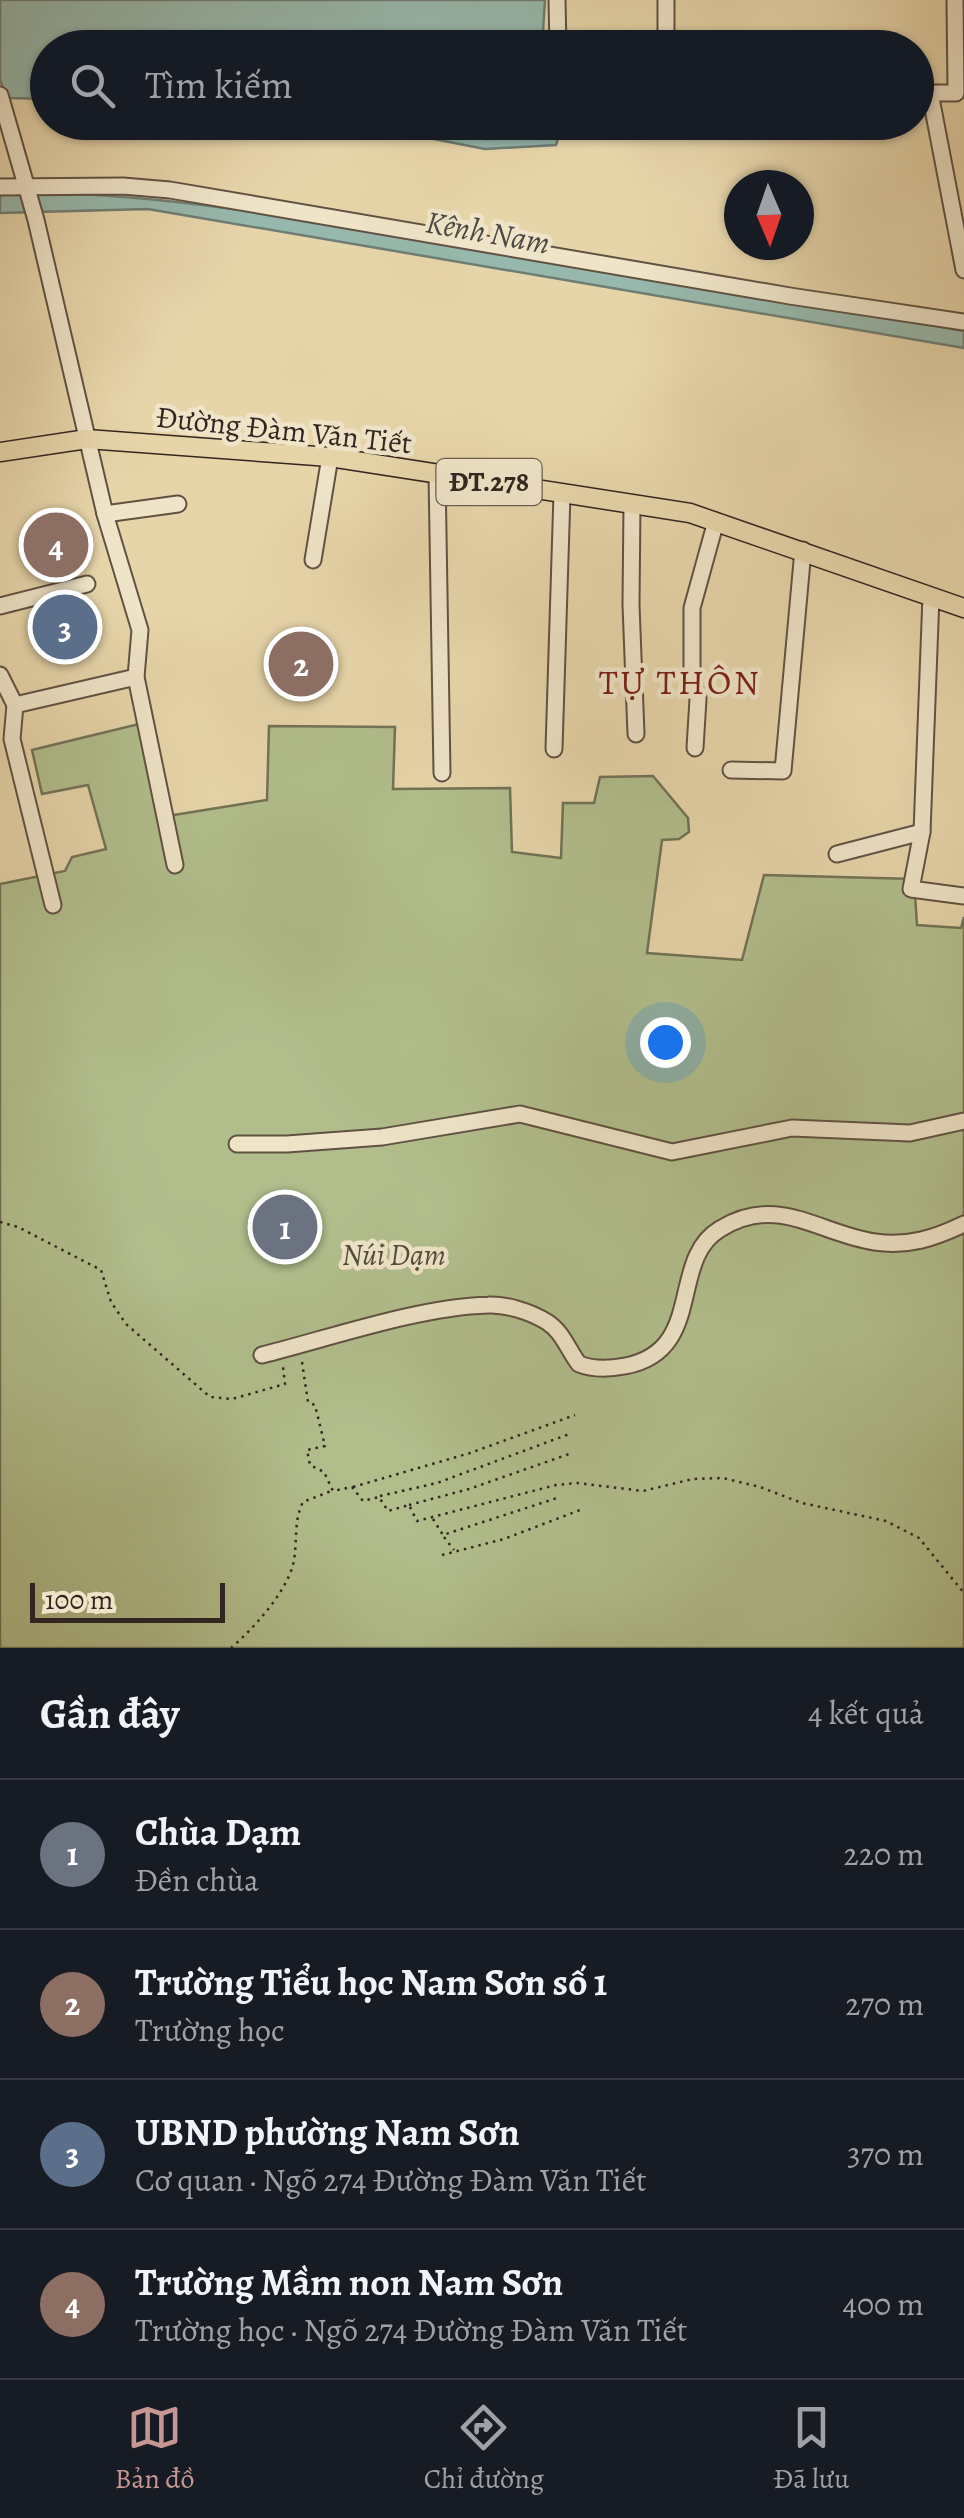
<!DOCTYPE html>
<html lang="vi">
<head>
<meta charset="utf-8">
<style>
  :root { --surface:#171b24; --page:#242831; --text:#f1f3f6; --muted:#9ea1a6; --line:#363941; --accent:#c59692 }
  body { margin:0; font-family:Alegreya,serif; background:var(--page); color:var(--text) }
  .compass { position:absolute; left:724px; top:170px; width:90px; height:90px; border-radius:50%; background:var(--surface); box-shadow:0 2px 8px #0004; rotate:178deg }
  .scale { position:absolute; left:30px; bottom:25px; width:195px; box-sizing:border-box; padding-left:10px; border:5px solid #332621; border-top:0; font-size:28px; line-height:35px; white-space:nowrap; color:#332621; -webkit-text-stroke:8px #efe4c8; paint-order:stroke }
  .you { position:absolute; left:665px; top:1042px; width:35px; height:35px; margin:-25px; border:8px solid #fff; border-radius:50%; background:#1a73e8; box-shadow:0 0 0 15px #1a73e833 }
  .badge { display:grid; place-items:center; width:65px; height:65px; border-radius:50%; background:var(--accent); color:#fff; font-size:32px; font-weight:700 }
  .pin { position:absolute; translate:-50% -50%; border:5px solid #fff; box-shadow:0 2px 10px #0006 }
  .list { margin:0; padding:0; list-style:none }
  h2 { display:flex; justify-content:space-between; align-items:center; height:130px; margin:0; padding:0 40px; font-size:42px }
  h2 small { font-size:32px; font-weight:400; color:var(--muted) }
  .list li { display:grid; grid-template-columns:65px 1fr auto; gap:30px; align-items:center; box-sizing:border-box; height:150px; padding:0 40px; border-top:2px solid var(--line) }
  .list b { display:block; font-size:38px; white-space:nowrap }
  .list p { margin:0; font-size:32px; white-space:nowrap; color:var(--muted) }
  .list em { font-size:32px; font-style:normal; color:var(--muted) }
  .icon { flex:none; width:55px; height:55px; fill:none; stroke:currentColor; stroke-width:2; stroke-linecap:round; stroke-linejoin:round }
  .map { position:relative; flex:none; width:964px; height:1648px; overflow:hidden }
  .search { position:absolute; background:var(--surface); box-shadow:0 2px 8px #0004; left:30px; right:30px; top:30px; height:110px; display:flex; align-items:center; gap:25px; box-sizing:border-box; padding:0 35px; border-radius:55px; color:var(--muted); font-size:38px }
  .sheet { height:730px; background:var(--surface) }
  nav { display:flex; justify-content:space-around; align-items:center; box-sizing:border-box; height:140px; border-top:2px solid var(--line); background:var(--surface); font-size:28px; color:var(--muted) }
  nav a { display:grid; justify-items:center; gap:5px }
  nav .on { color:var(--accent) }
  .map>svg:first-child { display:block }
</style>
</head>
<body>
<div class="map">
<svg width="964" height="1648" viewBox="0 0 964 1648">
  <rect width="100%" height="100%" fill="#e7d5aa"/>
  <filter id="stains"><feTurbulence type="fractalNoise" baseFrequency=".002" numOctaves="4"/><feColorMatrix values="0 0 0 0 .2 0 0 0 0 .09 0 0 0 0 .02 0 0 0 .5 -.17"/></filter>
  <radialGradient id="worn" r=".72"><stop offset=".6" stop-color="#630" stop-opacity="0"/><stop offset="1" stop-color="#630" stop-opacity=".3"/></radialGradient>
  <path fill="#b1be8c" stroke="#727256" stroke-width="2.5" d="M139 724 161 817 267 800 269 726 395 727 393 789 510 788 512 852 561 858 563 803H594L600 777 653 776 688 818 689 832 679 839 662 840 647 953 742 960 764 875 914 879 917 925 961 928 964 917V1648H0V884L65 871 72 857 106 849 88 785 42 794 32 750Z"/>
  <g fill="#97b8ac" stroke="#6f7e74" stroke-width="2.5">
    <path d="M0 0H545L542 47 48 48 47 99 10 98 5 95 0 79Z"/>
    <path d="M555 122 559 135 556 145 485 149 403 133 303 127 282 123Z"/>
    <path d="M52 193C199 197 342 227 487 251 646 278 805 302 964 331V348L148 209 0 213V195Z"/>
  </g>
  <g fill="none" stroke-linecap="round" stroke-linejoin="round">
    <path stroke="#656f66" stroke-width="2.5" d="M392 122 485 139 544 136 547 132 546 122"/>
    <g stroke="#605243" stroke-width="19">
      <g id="minor">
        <path d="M557 0 558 48"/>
        <path d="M666 0V48"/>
        <path d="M916 93H956L955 0"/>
        <path d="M930 93 964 270"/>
        <path d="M0 95 36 220 105 514 140 630 136 677 175 865"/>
        <path d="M0 187 123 186 170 190 790 296 964 322"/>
        <path d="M437 474 442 773"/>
        <path d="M632 504 631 605 636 734"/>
        <path d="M105 514 178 504"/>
        <path d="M313 560 330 457"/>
        <path d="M931 596 922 832 911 889 964 896"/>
        <path d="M0 606 87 584"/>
        <path d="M0 675 15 705 12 739 53 905"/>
        <path d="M15 705 136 677"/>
        <path d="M695 748 698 699 692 672V608L716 521"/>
        <path d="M554 749 562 494"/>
        <path d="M731 770 783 771 803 550"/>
        <path d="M837 854 922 832"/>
        <path d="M237 1144H287L382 1137 520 1114 672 1152 792 1128 910 1133 964 1121"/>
        <path d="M262 1355C330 1338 419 1307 488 1305 506 1304 531 1312 547 1322 563 1332 568 1350 579 1364 594 1370 609 1369 625 1366 706 1351 668 1260 720 1229 778 1193 819 1234 875 1242 908 1247 935 1238 964 1224"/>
      </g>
    </g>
    <g stroke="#332621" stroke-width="21">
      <path id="major" d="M0 452 87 439 330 457 690 513 964 608"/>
    </g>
    <g stroke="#332621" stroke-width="2.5" stroke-dasharray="2.5 5" stroke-linecap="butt">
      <path d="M0 1222 18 1227 101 1270 111 1302 126 1324 210 1397 232 1399 285 1384 283 1367"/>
      <path d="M302 1362 308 1402 315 1405 325 1446 307 1450 310 1465 324 1472 333 1491 352 1487 363 1501 379 1497 388 1511 409 1505 417 1521 556 1485 577 1483 643 1491 693 1479 723 1478 760 1487 802 1503 886 1521 919 1538 964 1593"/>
      <path d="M353 1487 470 1453 575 1415"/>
      <path d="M380 1496 437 1483 572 1433"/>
      <path d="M409 1505 469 1489 569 1454"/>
      <path d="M433 1519 443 1535 557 1498"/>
      <path d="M444 1537 454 1550"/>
      <path d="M442 1555 504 1539 580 1510"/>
      <path d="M231 1648C253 1629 285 1594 293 1565 298 1544 293 1521 303 1502L331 1491"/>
    </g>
    <use href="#minor" stroke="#efe4c8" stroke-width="15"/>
    <use href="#major" stroke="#e7d5aa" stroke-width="18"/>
  </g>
  <g text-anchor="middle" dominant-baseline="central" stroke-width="9" stroke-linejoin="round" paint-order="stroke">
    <rect fill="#efe4c8" stroke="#6b5f53" stroke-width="2.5" x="436.5" y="459" width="105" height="46" rx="8"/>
    <g font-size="28" font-weight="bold" fill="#332621">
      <text x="489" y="482">ĐT.278</text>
    </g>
    <g font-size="30" fill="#332621" stroke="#efe4c8">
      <text transform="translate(284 430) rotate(6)">Đường Đàm Văn Tiết</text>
    </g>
    <g font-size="30" font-style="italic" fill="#524c3c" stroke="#efe4c8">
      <text x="394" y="1255">Núi Dạm</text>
    </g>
    <g font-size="32" font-style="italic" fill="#4c4a44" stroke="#efe4c8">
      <text transform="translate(488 232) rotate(10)">Kênh Nam</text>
    </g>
    <g font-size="35" letter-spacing="2.5" fill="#7a1f14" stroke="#efe4c8">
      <text x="680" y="682">TỰ THÔN</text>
    </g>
  </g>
  <rect width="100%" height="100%" filter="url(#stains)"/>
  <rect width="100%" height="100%" fill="url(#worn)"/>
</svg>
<svg class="compass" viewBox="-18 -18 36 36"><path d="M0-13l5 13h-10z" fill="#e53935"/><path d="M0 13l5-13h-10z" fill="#9ea1a6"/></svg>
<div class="scale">100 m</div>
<div class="you"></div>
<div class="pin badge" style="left:285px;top:1227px;background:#6b7280">1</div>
<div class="pin badge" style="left:301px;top:664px;background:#8d6e63">2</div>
<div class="pin badge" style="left:65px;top:627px;background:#5c6f8a">3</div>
<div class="pin badge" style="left:56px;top:545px;background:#8d6e63">4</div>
<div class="search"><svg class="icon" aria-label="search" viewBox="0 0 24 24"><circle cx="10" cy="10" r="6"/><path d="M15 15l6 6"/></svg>Tìm kiếm</div>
</div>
<section class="sheet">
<h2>Gần đây<small>4 kết quả</small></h2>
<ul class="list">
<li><span class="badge" style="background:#6b7280">1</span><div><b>Chùa Dạm</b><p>Đền chùa</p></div><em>220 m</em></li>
<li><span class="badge" style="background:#8d6e63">2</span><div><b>Trường Tiểu học Nam Sơn số 1</b><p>Trường học</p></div><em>270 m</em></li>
<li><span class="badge" style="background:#5c6f8a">3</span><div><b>UBND phường Nam Sơn</b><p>Cơ quan · Ngõ 274 Đường Đàm Văn Tiết</p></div><em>370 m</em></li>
<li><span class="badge" style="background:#8d6e63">4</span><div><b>Trường Mầm non Nam Sơn</b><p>Trường học · Ngõ 274 Đường Đàm Văn Tiết</p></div><em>400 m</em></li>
</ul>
</section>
<nav>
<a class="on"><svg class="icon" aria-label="map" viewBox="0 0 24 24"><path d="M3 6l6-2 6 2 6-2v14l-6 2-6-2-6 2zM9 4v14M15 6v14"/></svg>Bản đồ</a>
<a><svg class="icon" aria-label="directions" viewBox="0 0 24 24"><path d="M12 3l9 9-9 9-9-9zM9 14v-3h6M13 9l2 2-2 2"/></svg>Chỉ đường</a>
<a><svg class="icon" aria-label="saved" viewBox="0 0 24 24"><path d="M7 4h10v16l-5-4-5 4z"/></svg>Đã lưu</a>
</nav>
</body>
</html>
